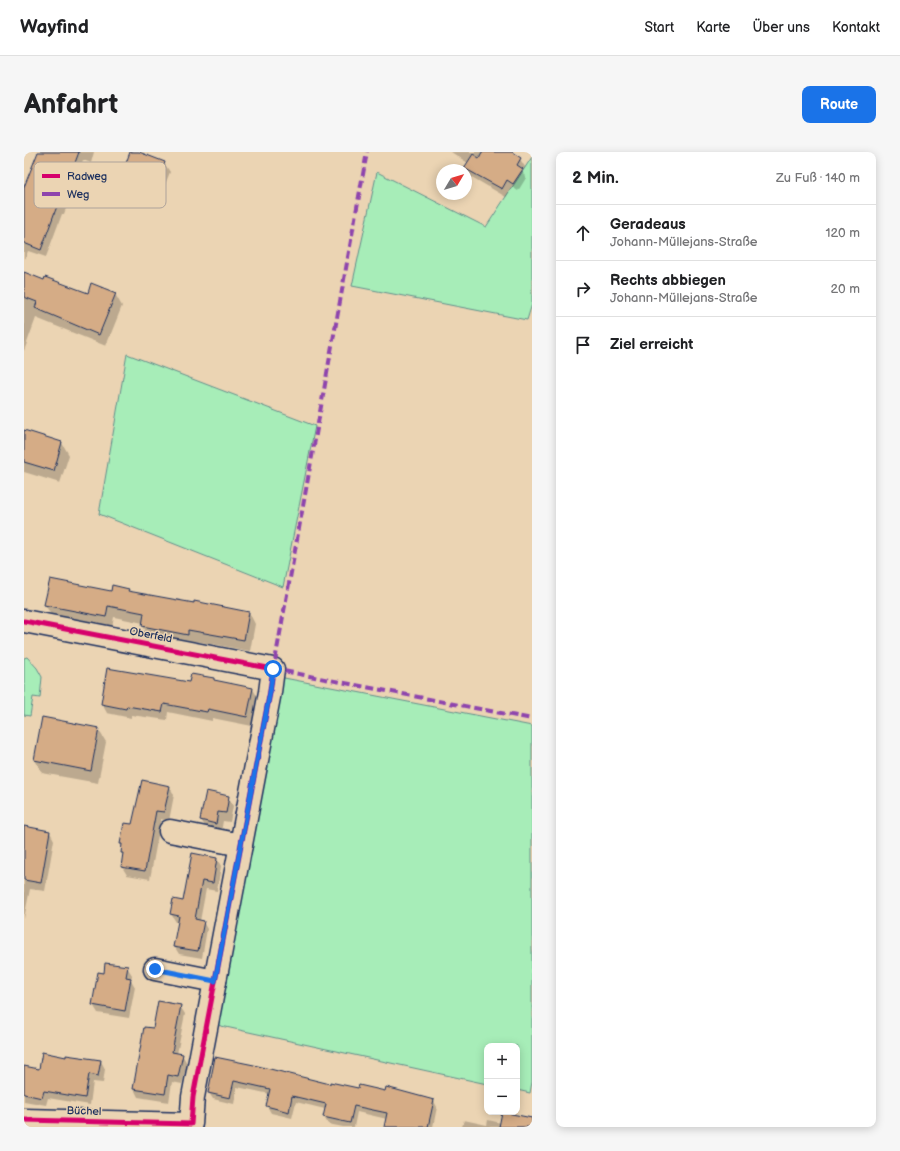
<!DOCTYPE html>
<html lang="de">
<head>
<meta charset="utf-8">
<style>
  :root { --surface:#fff; --page:#f6f6f6; --text:#202124; --muted:#757577; --line:#e0e0e0; --accent:#1a73e8 }
  body { margin:0; font-family:"Balsamiq Sans",sans-serif; background:var(--page); color:var(--text) }
  .controls { position:absolute; right:12px; bottom:12px; display:grid; overflow:hidden; border-radius:8px; box-shadow:0 2px 10px #0003 }
  .controls button { width:36px; height:36px; display:grid; place-items:center; padding:0; border:0; border-bottom:1px solid var(--line); background:var(--surface); color:var(--text); font:20px sans-serif }
  .compass { position:absolute; left:412px; top:12px; width:36px; height:36px; border-radius:50%; background:var(--surface); box-shadow:0 2px 10px #0003; rotate:52deg }
  .stop { position:absolute; width:12px; height:12px; margin:-9px; border:3px solid #1a73e8; border-radius:50%; background:#fff }
  .stop.end { background:#1a73e8; border-color:#fff; box-shadow:0 1px 4px #0008 }
  .list { margin:0; padding:0; list-style:none }
  h2 { display:flex; justify-content:space-between; align-items:center; height:52px; margin:0; padding:0 16px; font-size:17px }
  h2 small { font-size:13px; font-weight:400; color:var(--muted) }
  .list li { display:grid; grid-template-columns:26px 1fr auto; gap:12px; align-items:center; box-sizing:border-box; height:56px; padding:0 16px; border-top:1px solid var(--line) }
  .list b { display:block; font-size:15px; white-space:nowrap }
  .list p { margin:0; font-size:13px; white-space:nowrap; color:var(--muted) }
  .list em { font-size:13px; font-style:normal; color:var(--muted) }
  .icon { flex:none; width:22px; height:22px; fill:none; stroke:currentColor; stroke-width:2; stroke-linecap:round; stroke-linejoin:round }
  .map { position:relative; flex:none; width:508px; height:975px; overflow:hidden; border-radius:8px }
  header { display:flex; align-items:center; gap:24px; box-sizing:border-box; height:56px; padding:0 20px; background:var(--surface); border-bottom:1px solid var(--line) }
  header strong { font-size:19px }
  nav { display:flex; gap:22px; margin-inline-start:auto; font-size:14px }
  .intro { display:flex; align-items:center; justify-content:space-between; box-sizing:border-box; height:96px; padding:0 24px }
  h1 { margin:0; font-size:28px }
  .button { padding:10px 18px; border-radius:8px; background:var(--accent); color:#fff; font-size:14px; font-weight:700 }
  main { display:flex; gap:24px; padding:0 24px }
  aside { flex:1; background:var(--surface); border-radius:8px; box-shadow:0 2px 10px #0003 }
  .map>svg:first-child { display:block }
</style>
</head>
<body>
<header>
<strong>Wayfind</strong>
<nav><a>Start</a><a>Karte</a><a>Über uns</a><a>Kontakt</a></nav>
</header>
<div class="intro"><h1>Anfahrt</h1><a class="button">Route</a></div>
<main>
<div class="map">
<svg width="508" height="975" viewBox="0 0 508 975">
  <rect width="100%" height="100%" fill="#ebd4b3"/>
  <filter id="ink" filterUnits="userSpaceOnUse"><feTurbulence type="fractalNoise" baseFrequency=".025" numOctaves="2"/><feDisplacementMap in="SourceGraphic" scale="8" xChannelSelector="R" yChannelSelector="G"/><feConvolveMatrix kernelMatrix="1 2 1 2 8 2 1 2 1" color-interpolation-filters="sRGB"/></filter>
  <g filter="url(#ink)">
    <g fill="#a7edb8" stroke="#618e8b">
      <path d="M508 5V152L503 168 328 134 353 20 462 75Z"/>
      <path d="M103 202 291 274 259 435 75 362Z"/>
      <path d="M3 505 13 516 18 525 16 546 9 545 6 564 0 563V506Z"/>
      <path d="M255 525 508 574V930L506 941 493 938V894H463V932L188 872Z"/>
    </g>
    <g fill="#0003">
      <path d="M18 0H70L67 11 59 8 40 62H38L22 105 4 99 1 107H0V45L1 34 13 5Z"/>
      <path d="M107 0H112L140 11 146 20 135 48 102 36 97 27Z"/>
      <path d="M427 0H489L491 3 496 7 501 15 498 19 502 26 494 39 488 35 482 45 446 24 441 16 444 11Z"/>
      <path d="M0 122 21 129 64 142H91L98 154 82 194 12 166 0 199Z"/>
      <path d="M0 279 38 291 45 303 36 331 0 320Z"/>
      <path d="M104 438 105 440 225 460 231 472 226 499 171 489 170 494 125 485 119 474V471L90 465 88 476 28 464 21 453Z"/>
      <path d="M84 517 166 531 189 527 191 529 229 537 234 546 228 574 188 566V569L144 560 143 568 107 563V566L83 561 78 552Z"/>
      <path d="M74 577 82 590 74 631 18 621 11 608Z"/>
      <path d="M146 635 150 643 145 669 137 667 126 727 103 723 98 715 100 704 98 700 99 694 97 691 109 673Z"/>
      <path d="M204 645 209 654 206 670 199 669 197 680 183 677 177 668Z"/>
      <path d="M0 675 26 680 30 688 21 739 6 737 0 767Z"/>
      <path d="M193 707 197 714 193 739 182 737 176 769 179 770 183 777 178 806 155 802 150 794 155 770H152L147 762 160 750Z"/>
      <path d="M103 815 108 823 107 828 111 835 105 866 74 861 69 853Z"/>
      <path d="M156 854 161 862 153 902 158 903 163 911 158 932 148 930 145 950 114 945 110 937 129 878Z"/>
      <path d="M43 906 77 909 81 917 79 931 69 930 66 953 24 946 22 953 0 949V915L16 918Z"/>
      <path d="M192 906 307 933 410 949 413 955 409 975H361L363 967 333 960 330 975H319L304 972 300 965 301 957 272 950 268 966 247 961 243 954 246 942 213 935 210 952 189 947 185 941Z"/>
      <path d="M479 960 497 964 508 971V975H438L440 968 463 973 464 968 477 971Z"/>
    </g>
    <g fill="#d5ac86" stroke="#1b2f5e">
      <path d="M14 0H55L35 54H33L17 98 0 91V35Z"/>
      <path d="M106 0H115L141 10 130 40 96 28Z"/>
      <path d="M458 0H488L497 6 493 13 499 17 489 32 483 28 478 37 440 16 449 2 455 6Z"/>
      <path d="M0 120 20 128 21 125 64 141 67 131 92 141 75 183 11 156 13 150 0 145Z"/>
      <path d="M0 278 38 290 30 319 0 310Z"/>
      <path d="M26 427 87 439 88 433 105 437 104 439 170 451V449L225 460 220 488 164 478V483L118 474 120 461 84 454 82 465 20 453Z"/>
      <path d="M83 516 165 530 167 522 190 526V528L229 536 223 565 184 557 183 560 140 552 138 560 103 554 102 557 77 552Z"/>
      <path d="M18 565 75 576 67 619 10 608Z"/>
      <path d="M118 628 146 634 140 660 132 659 121 719 97 715 99 701H97L98 692H96L100 671 108 672Z"/>
      <path d="M182 639 205 644 202 661 194 660 192 672 176 668Z"/>
      <path d="M0 674 26 679 17 731 0 728Z"/>
      <path d="M168 701 193 706 189 731 178 729 171 767 180 769 174 799 149 795 155 764 146 762 149 747 159 749Z"/>
      <path d="M81 811 104 814 102 825 107 826 101 859 68 853 74 820 80 821Z"/>
      <path d="M134 849 157 853 148 900 159 902 154 925 144 923 141 942 109 937 120 875 129 876Z"/>
      <path d="M18 900 42 905V903L77 908 74 924 65 922 61 946 20 939 18 946 0 942V914L15 917Z"/>
      <path d="M191 905 230 913 306 932V930L334 936 335 933 361 939 362 935 410 948 404 975H360L363 961 330 954 326 971 299 965 302 952 268 944 265 960 242 954 246 937 210 929 206 946 184 941Z"/>
      <path d="M478 960 508 966V975H475Z"/>
    </g>
    <g fill="none" stroke-linecap="round" stroke-linejoin="round">
      <g stroke="#1b2f5e" stroke-width="25">
        <g id="minor">
          <path d="M0 469 249 517 246 540 169 945 167 972 0 968"/>
          <path d="M146 679 217 693"/>
          <path d="M131 817 191 829"/>
        </g>
      </g>
      <use href="#minor" stroke="#ebd4b3" stroke-width="22"/>
      <g stroke="#8e44ad" stroke-width="4" stroke-dasharray="8 4" stroke-linecap="butt">
        <path d="M249 517 508 567"/>
        <path d="M249 520 343 0"/>
      </g>
      <g stroke="#ebd4b3" stroke-width="8">
        <path id="cycleway" d="M0 469 249 517 246 540 169 945 167 972 0 968"/>
      </g>
      <use href="#cycleway" stroke="#d6006c" stroke-width="5"/>
    </g>
  </g>
  <g fill="none" stroke-linecap="round" stroke-linejoin="round" filter="url(#ink)">
    <path stroke="#1a73e8" stroke-width="5" d="M131 817 191 829 246 540 249 517"/>
  </g>
  <g text-anchor="middle" dominant-baseline="central" stroke-width="3" stroke-linejoin="round" paint-order="stroke">
    <g font-size="11" fill="#1b2f5e" stroke="#ebd4b3">
      <text transform="translate(127 483) rotate(11)">Oberfeld</text>
      <text transform="translate(60 959) rotate(2)">Büchel</text>
    </g>
  </g>
  <rect x="10" y="10" width="132" height="46" rx="6" fill="#ebd4b3" stroke="#ada29a" stroke-width="1"/>
  <rect x="18" y="22" width="18" height="4" fill="#d6006c"/>
  <rect x="18" y="40" width="18" height="4" fill="#8e44ad"/>
  <g font-size="11" fill="#1b2f5e">
    <text x="43" y="28">Radweg</text>
    <text x="43" y="46">Weg</text>
  </g>
</svg>
<div class="controls">
<button>+</button>
<button>−</button>
</div>
<svg class="compass" viewBox="-18 -18 36 36"><path d="M0-13l5 13h-10z" fill="#e53935"/><path d="M0 13l5-13h-10z" fill="#757577"/></svg>
<div class="stop" style="left:249px;top:517px"></div>
<div class="stop end" style="left:131px;top:817px"></div>
</div>
<aside>
<h2>2 Min.<small>Zu Fuß · 140 m</small></h2>
<ul class="list">
<li><svg class="icon" aria-label="ahead" viewBox="0 0 24 24"><path d="M12 20V5M6 11l6-6 6 6"/></svg><div><b>Geradeaus</b><p>Johann-Müllejans-Straße</p></div><em>120 m</em></li>
<li><svg class="icon" aria-label="right" viewBox="0 0 24 24"><path d="M7 20v-9h11M14 6l5 5-5 5"/></svg><div><b>Rechts abbiegen</b><p>Johann-Müllejans-Straße</p></div><em>20 m</em></li>
<li><svg class="icon" aria-label="arrive" viewBox="0 0 24 24"><path d="M6 21V4h12l-3 4 3 4H6"/></svg><div><b>Ziel erreicht</b></div></li>
</ul>
</aside>
</main>
</body>
</html>
